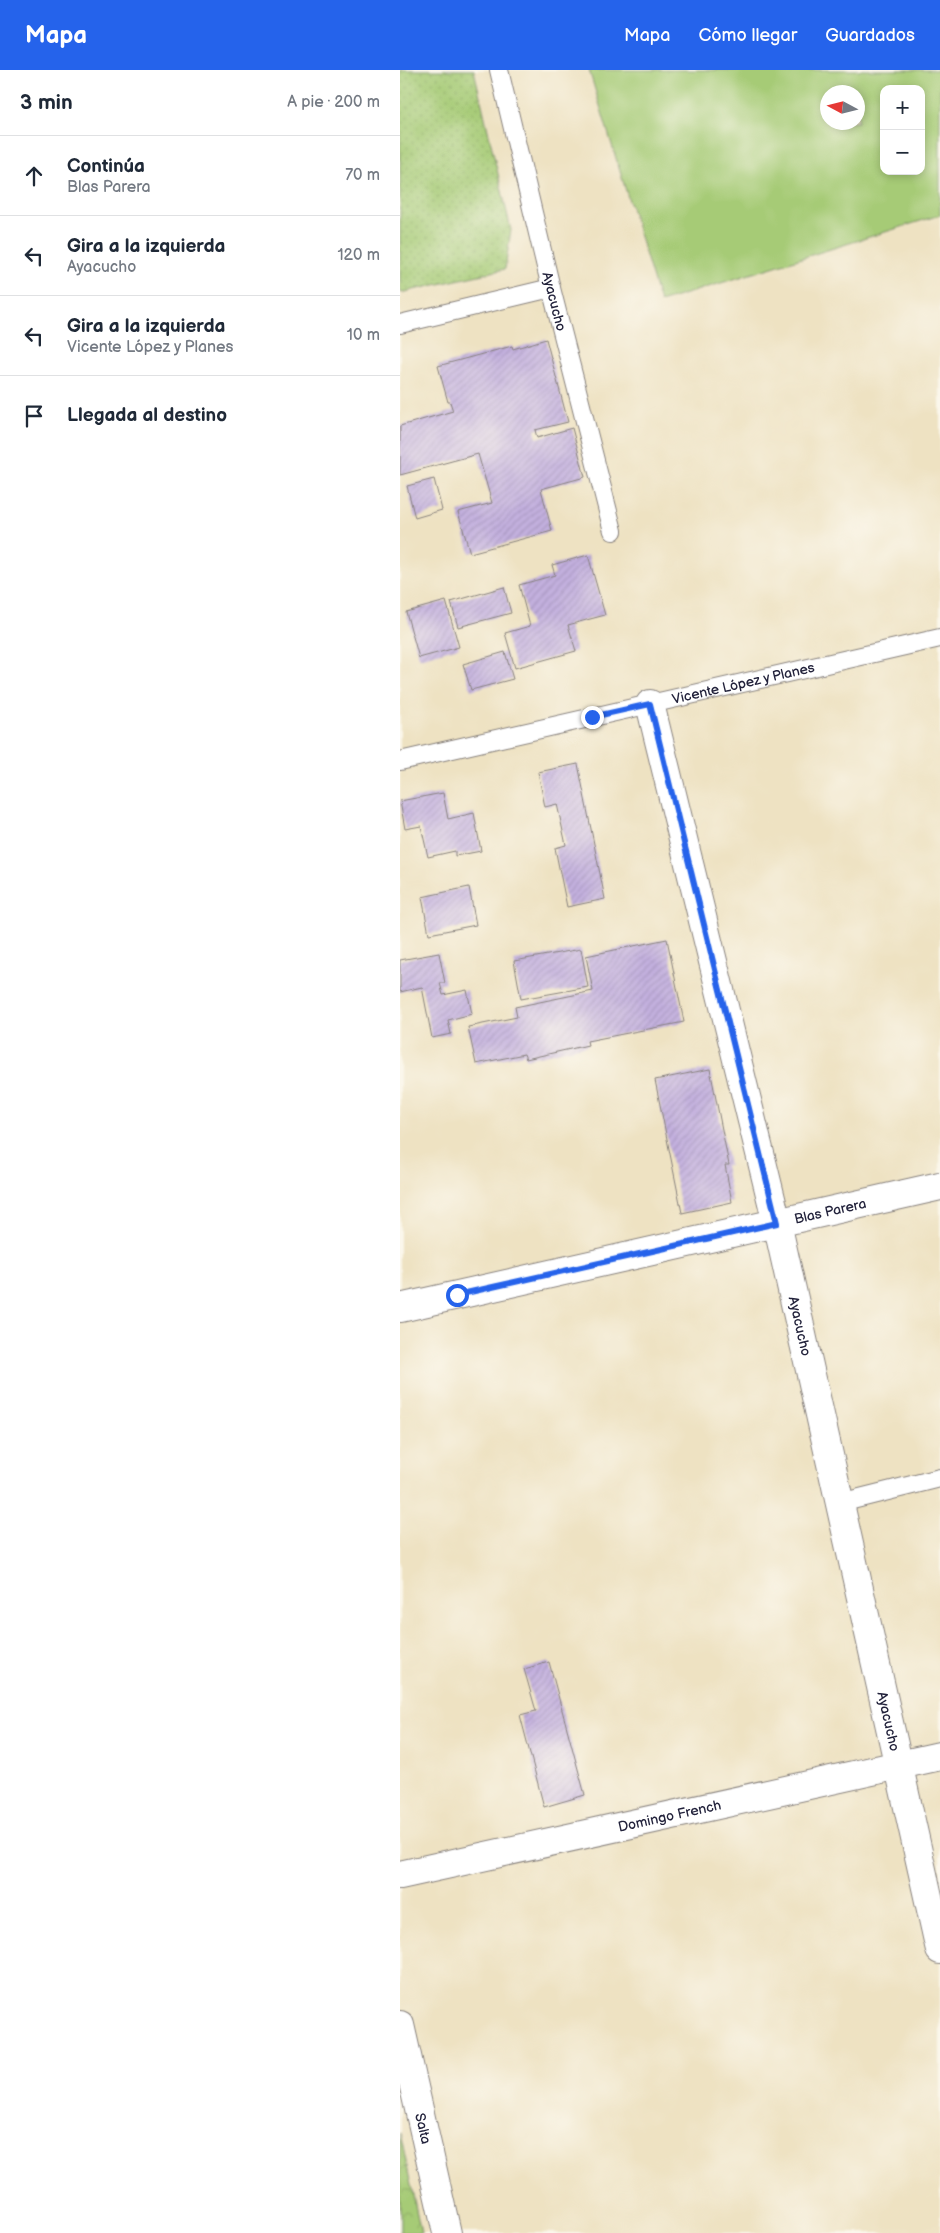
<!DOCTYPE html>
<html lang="es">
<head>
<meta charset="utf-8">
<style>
  :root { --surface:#fff; --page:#f2f2f3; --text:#1f2937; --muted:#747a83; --line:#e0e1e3; --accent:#2563eb }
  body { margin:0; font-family:"Balsamiq Sans",sans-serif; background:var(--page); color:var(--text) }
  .controls { position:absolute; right:15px; top:15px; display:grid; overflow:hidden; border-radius:10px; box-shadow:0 2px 8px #0003 }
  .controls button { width:45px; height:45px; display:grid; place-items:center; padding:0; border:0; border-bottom:1px solid var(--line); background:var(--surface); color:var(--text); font:25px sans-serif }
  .compass { position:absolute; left:420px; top:15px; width:45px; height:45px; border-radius:50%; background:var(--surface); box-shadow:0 2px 8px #0003; rotate:277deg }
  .stop { position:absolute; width:15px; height:15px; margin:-11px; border:4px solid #2563eb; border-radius:50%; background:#fff }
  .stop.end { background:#2563eb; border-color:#fff; box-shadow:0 1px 5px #0008 }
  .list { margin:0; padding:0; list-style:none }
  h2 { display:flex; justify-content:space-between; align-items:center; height:65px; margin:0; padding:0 20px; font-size:21px }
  h2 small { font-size:16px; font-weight:400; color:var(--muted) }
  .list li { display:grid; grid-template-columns:32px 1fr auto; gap:15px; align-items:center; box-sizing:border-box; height:80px; padding:0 20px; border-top:1px solid var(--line) }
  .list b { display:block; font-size:19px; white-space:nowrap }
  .list p { margin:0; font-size:16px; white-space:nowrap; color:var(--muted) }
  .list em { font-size:16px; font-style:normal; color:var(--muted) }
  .icon { flex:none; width:28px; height:28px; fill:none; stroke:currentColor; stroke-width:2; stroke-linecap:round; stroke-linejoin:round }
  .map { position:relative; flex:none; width:540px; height:2163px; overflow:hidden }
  header { display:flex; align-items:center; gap:30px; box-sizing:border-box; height:70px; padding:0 25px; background:var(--accent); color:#fff }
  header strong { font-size:24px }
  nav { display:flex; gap:28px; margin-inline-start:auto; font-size:18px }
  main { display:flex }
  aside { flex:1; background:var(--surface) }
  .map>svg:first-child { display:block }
</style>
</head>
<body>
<header>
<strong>Mapa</strong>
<nav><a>Mapa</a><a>Cómo llegar</a><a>Guardados</a></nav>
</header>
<main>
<aside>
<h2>3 min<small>A pie · 200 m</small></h2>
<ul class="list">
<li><svg class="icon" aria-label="ahead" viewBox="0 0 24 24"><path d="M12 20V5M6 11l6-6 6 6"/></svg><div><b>Continúa</b><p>Blas Parera</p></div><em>70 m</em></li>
<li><svg class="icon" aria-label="left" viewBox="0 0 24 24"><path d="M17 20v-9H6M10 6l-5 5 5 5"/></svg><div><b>Gira a la izquierda</b><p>Ayacucho</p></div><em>120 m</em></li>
<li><svg class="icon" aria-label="left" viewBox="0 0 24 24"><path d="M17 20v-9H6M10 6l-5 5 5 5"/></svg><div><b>Gira a la izquierda</b><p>Vicente López y Planes</p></div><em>10 m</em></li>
<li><svg class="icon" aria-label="arrive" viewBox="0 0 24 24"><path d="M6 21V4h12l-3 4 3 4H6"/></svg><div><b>Llegada al destino</b></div></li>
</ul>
</aside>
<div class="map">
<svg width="540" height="2163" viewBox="0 0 540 2163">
  <defs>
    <pattern id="grass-dots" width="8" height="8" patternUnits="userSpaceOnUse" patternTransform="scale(1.25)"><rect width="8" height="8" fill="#a6cb76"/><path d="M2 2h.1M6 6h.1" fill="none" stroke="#8fae67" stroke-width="1.8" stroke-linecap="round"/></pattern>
    <pattern id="park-crowns" width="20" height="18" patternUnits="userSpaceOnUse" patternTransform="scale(1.25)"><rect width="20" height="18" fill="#a6cb76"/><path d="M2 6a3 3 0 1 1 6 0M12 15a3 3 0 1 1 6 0" fill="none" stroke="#8fae67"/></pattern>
    <pattern id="building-hatch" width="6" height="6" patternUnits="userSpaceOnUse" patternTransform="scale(1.25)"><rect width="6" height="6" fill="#c3b0de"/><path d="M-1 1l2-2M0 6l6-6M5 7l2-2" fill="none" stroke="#a797bf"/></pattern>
  </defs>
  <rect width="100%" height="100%" fill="#fbf7ec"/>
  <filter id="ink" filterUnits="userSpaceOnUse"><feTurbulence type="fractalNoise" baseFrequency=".02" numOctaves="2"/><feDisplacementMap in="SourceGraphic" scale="10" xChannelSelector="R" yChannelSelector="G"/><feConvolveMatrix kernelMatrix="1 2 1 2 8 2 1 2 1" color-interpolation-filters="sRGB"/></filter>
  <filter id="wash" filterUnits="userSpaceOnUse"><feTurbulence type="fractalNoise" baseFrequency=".0096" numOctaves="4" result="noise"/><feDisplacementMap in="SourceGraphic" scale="20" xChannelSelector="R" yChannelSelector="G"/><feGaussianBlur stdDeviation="1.12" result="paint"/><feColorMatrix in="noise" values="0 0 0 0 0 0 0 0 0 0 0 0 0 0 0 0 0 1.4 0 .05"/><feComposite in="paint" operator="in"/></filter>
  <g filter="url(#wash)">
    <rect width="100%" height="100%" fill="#eee2c2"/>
    <path fill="url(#grass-dots)" stroke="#647658" d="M0 0H74L111 160 105 199 0 223Z"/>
    <path fill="url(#park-crowns)" stroke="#647658" d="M0 2063 21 2163H0Z"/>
    <path fill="#a6cb76" stroke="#647658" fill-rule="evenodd" d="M189 0H540V145L260 232ZM484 19H521V101H484ZM428 22H458V52H428Z"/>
    <g id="blocks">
      <g fill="url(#building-hatch)">
        <path d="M146 269 168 352 135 360 137 368 172 358 185 407 141 419 152 461 70 483 58 442 92 433 78 384 0 405V356L53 341 50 332H48L38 296 112 276 113 279Z"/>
        <path d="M34 409 42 440 15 448 7 416Z"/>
        <path d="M188 485 205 545 168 555 176 581 115 598 105 563 130 556 119 515 155 505 152 495Z"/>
        <path d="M104 517 111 543 58 557 51 532Z"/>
        <path d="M46 531 59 577 19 588 6 542Z"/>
        <path d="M105 582 113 609 71 620 63 594Z"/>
        <path d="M178 694 205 829 167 837 155 778 166 775 157 734 145 737 138 702Z"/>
        <path d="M43 723 48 749 74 743 81 781 55 786V781L28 787 21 756 5 759 0 731Z"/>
        <path d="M69 817 76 855 29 864 22 827Z"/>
        <path d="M267 869 284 952 187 971 188 975 126 989 124 984 76 994 68 957 117 947 115 937 193 921 186 886Z"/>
        <path d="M181 879 188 917 121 929 114 891Z"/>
        <path d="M39 883 45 913H40L43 925 67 920 72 944 48 950 51 964 32 968 22 917 0 922V890Z"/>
        <path d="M310 999 329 1095H325L332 1132 282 1143 255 1010Z"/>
        <path d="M149 1592 185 1725 144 1737 120 1645 136 1641 124 1599Z"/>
      </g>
    </g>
  </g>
  <g filter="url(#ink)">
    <use href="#blocks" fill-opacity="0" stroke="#88827e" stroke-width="1"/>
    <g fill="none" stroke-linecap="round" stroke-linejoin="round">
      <g stroke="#88827e" stroke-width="20">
        <g id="lane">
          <path id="s1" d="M99 0 151 218 213 461"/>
          <path d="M0 254 151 218"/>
          <path id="s2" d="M0 691 540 568"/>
          <path d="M440 1433 540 1408"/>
        </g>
      </g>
      <g stroke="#88827e" stroke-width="30">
        <g id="street">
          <path id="s3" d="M250 634 377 1153 540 1880"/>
          <path id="s4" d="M0 1238 540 1116"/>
          <path id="s5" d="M0 1805 540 1686"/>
          <path id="s6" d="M0 1955 47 2163"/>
        </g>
      </g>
      <use href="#lane" stroke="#fff" stroke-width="18"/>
      <use href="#street" stroke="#fff" stroke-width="28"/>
    </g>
  </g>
  <g fill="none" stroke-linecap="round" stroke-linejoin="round" filter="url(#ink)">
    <path stroke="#2563eb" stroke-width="6" d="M57 1225 377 1153 250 634 192 647"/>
  </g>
  <g text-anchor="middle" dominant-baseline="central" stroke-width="5" stroke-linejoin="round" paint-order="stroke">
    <g font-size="14" fill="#22223b" stroke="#fbf7ec">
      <text stroke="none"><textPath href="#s1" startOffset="238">Ayacucho</textPath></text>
      <text stroke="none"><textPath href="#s2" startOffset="352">Vicente López y Planes</textPath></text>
      <text stroke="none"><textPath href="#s4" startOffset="441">Blas Parera</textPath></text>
      <text stroke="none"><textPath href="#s3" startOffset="640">Ayacucho</textPath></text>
      <text stroke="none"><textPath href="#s3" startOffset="1045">Ayacucho</textPath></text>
      <text stroke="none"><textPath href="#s5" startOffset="276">Domingo French</textPath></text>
      <text stroke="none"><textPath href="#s6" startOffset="106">Salta</textPath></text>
    </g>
  </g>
</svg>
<div class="controls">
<button>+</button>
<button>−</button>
</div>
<svg class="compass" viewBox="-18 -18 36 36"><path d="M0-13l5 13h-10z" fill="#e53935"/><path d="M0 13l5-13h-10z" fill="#747a83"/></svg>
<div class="stop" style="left:57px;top:1225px"></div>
<div class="stop end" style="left:192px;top:647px"></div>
</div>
</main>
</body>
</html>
